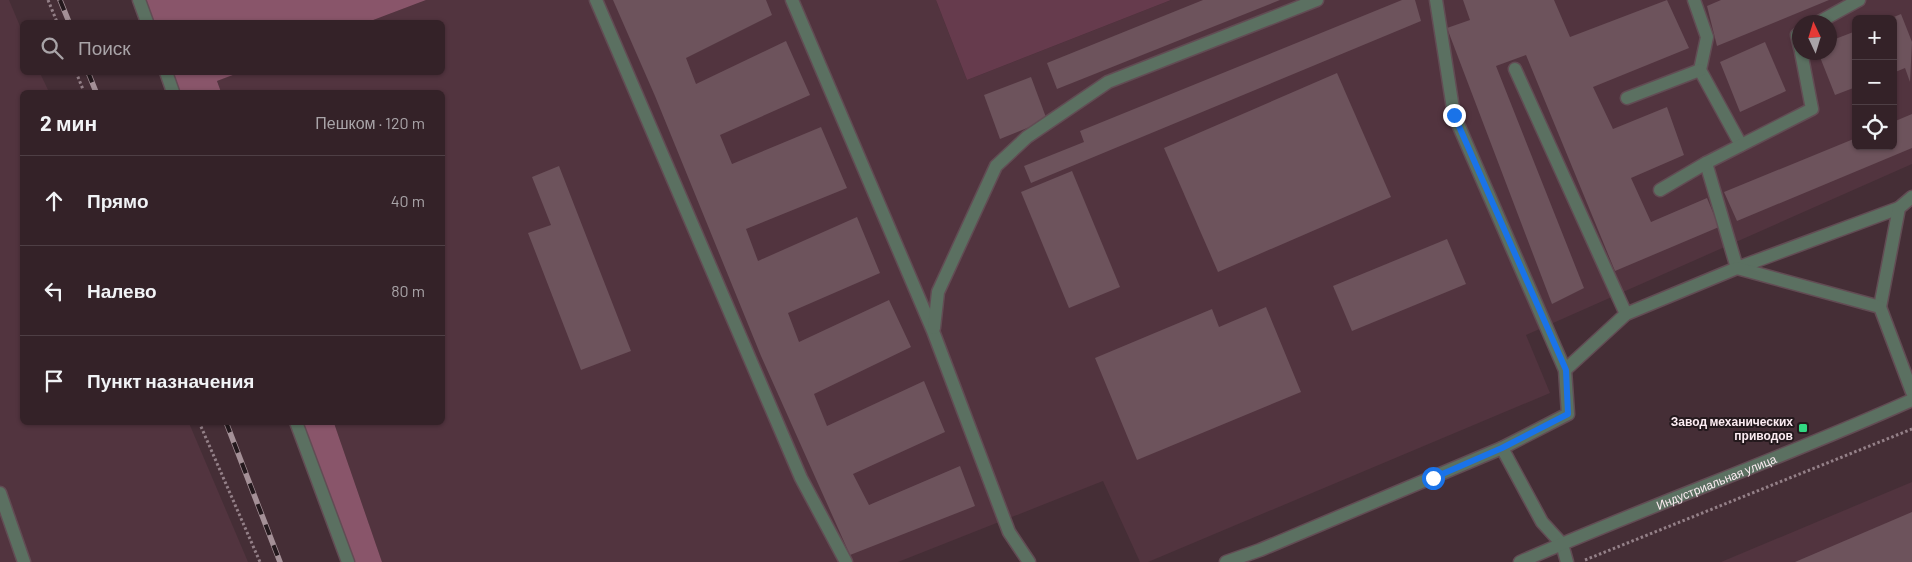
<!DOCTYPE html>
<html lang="ru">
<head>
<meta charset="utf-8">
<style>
  :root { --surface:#342228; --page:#3c2a30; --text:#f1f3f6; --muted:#a9a4a8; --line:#4e3f45 }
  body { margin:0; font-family:Barlow,sans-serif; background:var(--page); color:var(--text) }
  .controls { position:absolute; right:15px; top:15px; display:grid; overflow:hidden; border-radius:8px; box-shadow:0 1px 4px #0004 }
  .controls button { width:45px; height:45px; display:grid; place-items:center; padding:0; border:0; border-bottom:1px solid var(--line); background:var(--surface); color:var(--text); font:25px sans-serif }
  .compass { position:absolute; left:1792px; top:15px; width:45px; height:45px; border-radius:50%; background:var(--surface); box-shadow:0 1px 4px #0004; rotate:356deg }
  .stop { position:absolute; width:15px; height:15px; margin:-11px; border:4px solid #1a73e8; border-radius:50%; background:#fff }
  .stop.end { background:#1a73e8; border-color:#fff; box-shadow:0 1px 5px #0008 }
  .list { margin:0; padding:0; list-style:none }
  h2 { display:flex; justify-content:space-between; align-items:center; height:65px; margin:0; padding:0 20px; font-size:21px }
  h2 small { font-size:16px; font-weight:400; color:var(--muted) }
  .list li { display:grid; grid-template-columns:32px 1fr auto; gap:15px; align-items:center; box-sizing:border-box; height:90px; padding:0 20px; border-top:1px solid var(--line) }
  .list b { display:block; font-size:19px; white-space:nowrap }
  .list em { font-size:16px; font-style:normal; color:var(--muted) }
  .icon { flex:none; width:28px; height:28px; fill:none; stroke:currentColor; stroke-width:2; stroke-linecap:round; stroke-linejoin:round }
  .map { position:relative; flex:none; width:1912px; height:562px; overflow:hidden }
  .search { position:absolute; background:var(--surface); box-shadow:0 1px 4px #0004; left:20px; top:20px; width:425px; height:55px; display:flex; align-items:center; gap:12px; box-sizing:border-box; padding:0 18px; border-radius:8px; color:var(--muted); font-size:19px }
  .panel { position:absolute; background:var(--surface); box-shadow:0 1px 4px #0004; left:20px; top:90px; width:425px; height:335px; border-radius:8px }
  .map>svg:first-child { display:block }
</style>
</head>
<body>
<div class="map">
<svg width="1912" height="562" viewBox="0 0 1912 562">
  <rect width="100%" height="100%" fill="#452e36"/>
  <g fill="#52343f" fill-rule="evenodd">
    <path d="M0 0H9L22 31V72L40 73 49 92H22V422L189 423 248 562H0Z"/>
    <path d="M426 0H936L967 80 1171 0H1912V164L1526 335 1550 393 1148 562H1140L1103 481 898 562H382L334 423 442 422V92H221L217 81 238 72H442V22H368ZM1856 19H1893V146H1856ZM1800 22H1830V52H1800Z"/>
    <path d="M1912 482V562H1721Z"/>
  </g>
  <path fill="#663b4d" d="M936 0H1171L967 80Z"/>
  <g fill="#89556a">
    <path d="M138 0H426L368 22H148Z"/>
    <path d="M167 73H238L217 81 221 92H175Z"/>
    <path d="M300 423H334L382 562H353Z"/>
  </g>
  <g fill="#6d535c">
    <path d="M613 0H766L772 15 686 58 696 84 786 41 810 95 720 135 732 164 821 127 847 188 746 229 758 261 857 217 880 273 788 313 799 342 889 300 911 347 814 394 827 426 924 381 945 432 853 474 869 505 960 466 975 506 850 555 761 356 655 96Z"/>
    <path d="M1203 0H1280L1057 89 1047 63Z"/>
    <path d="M1402 0H1415L1421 21 1031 183 1024 166 1084 142 1080 131Z"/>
    <path d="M1463 0H1554L1570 37 1667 0 1689 48 1593 87 1613 129 1667 107 1684 155 1631 178 1651 222 1707 198 1719 227 1615 271 1526 55 1496 66 1584 288 1552 304 1447 28 1470 20Z"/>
    <path d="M1721 0H1829L1717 46 1707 6Z"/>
    <path d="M1901 14 1912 42 1910 82 1905 68 1893 73V19H1889Z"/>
    <path d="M1856 31V87L1835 95 1818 52H1830V41Z"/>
    <path d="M1765 42 1786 91 1740 112 1720 62Z"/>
    <path d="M1337 73 1391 197 1218 272 1164 148Z"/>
    <path d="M1031 77 1047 120 1000 139 984 95Z"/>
    <path d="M1912 114V148L1737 221 1724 192 1856 138V146H1893V122Z"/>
    <path d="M559 166 631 351 581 370 528 233 551 225 532 177Z"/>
    <path d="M1072 171 1120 287 1069 308 1021 192Z"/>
    <path d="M1447 239 1466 284 1352 331 1333 286Z"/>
    <path d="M1266 307 1301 392 1137 460 1095 358 1212 309 1219 327Z"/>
    <path d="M1912 512V562H1795Z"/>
  </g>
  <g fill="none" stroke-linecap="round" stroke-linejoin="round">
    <g stroke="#624c54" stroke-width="15">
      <g id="minor">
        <path d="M139 0 147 22"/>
        <path d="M596 0 801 478 846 562"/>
        <path d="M792 0 933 331 1009 532 1029 562"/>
        <path d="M1436 0 1454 115 1565 370 1568 414 1502 448"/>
        <path d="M1694 0 1707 37 1700 70 1741 145"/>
        <path d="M1819 22 1859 0"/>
        <path d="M1800 33 1797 35 1800 48"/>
        <path d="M1801 52 1812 109 1706 163 1737 268 1899 208"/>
        <path d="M1515 69 1626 314"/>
        <path d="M166 72 173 92"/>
        <path d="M1627 98 1700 70"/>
        <path d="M1660 190 1706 163"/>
        <path d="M1880 307 1899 208 1912 197"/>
        <path d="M934 328 938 292 996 166 1027 137 1108 82 1317 0"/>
        <path d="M1565 370 1626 314 1737 268 1880 307 1912 392"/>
        <path d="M296 422 348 562"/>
        <path d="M0 493 24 562"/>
        <path d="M1226 562 1260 550 1502 448 1542 522 1562 544 1567 562"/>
        <path id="s1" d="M1520 562C1650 505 1783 458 1912 400"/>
      </g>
    </g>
    <g stroke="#948088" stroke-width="3" stroke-dasharray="2.5 2.5" stroke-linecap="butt">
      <path d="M48 0 57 22"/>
      <path d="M76 72 84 92"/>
      <path d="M199 422 260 562"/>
      <path d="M1585 560 1912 429"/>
    </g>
    <use href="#minor" stroke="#5b7061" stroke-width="12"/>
    <g stroke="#a49097" stroke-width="5.5">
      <g id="rail">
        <path d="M60 0 69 22"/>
        <path d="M88 72 96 92"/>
        <path d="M226 422 280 562"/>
      </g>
    </g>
    <use href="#rail" stroke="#24191d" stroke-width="4" stroke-dasharray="11" stroke-linecap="butt"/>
  </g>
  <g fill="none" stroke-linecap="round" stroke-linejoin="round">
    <path stroke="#1a73e8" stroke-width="6" d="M1433 478 1502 448 1568 414 1566 370 1454 115"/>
  </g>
  <rect fill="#32d882" stroke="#24191d" stroke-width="2" x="1798" y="423" width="10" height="10" rx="2.5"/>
  <g text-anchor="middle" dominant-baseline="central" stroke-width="4" stroke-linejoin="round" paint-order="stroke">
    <g font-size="12" font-weight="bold" fill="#fbebf1" stroke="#24191d" text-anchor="end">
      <text x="1793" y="421">Завод механических<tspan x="1793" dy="14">приводов</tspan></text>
    </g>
    <g font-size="12" fill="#fbebf1" stroke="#24191d">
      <text stroke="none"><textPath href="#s1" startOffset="212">Индустриальная улица</textPath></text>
    </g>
  </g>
</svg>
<div class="controls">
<button>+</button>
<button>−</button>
<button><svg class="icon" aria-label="locate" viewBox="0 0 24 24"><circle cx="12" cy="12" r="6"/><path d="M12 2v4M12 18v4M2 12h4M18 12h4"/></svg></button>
</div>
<svg class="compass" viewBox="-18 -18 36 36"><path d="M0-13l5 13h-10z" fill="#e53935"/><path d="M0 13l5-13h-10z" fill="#a9a4a8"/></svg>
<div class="stop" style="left:1433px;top:478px"></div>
<div class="stop end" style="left:1454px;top:115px"></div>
<div class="search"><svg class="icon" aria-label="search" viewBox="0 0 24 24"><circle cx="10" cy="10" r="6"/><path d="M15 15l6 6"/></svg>Поиск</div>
<section class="panel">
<h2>2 мин<small>Пешком · 120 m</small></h2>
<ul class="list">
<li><svg class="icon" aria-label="ahead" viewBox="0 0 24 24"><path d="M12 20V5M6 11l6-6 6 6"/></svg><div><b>Прямо</b></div><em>40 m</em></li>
<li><svg class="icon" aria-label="left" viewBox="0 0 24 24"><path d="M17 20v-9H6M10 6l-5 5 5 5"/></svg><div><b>Налево</b></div><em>80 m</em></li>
<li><svg class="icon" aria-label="arrive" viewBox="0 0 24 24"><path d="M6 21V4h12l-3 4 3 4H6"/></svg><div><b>Пункт назначения</b></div></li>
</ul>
</section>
</div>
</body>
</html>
